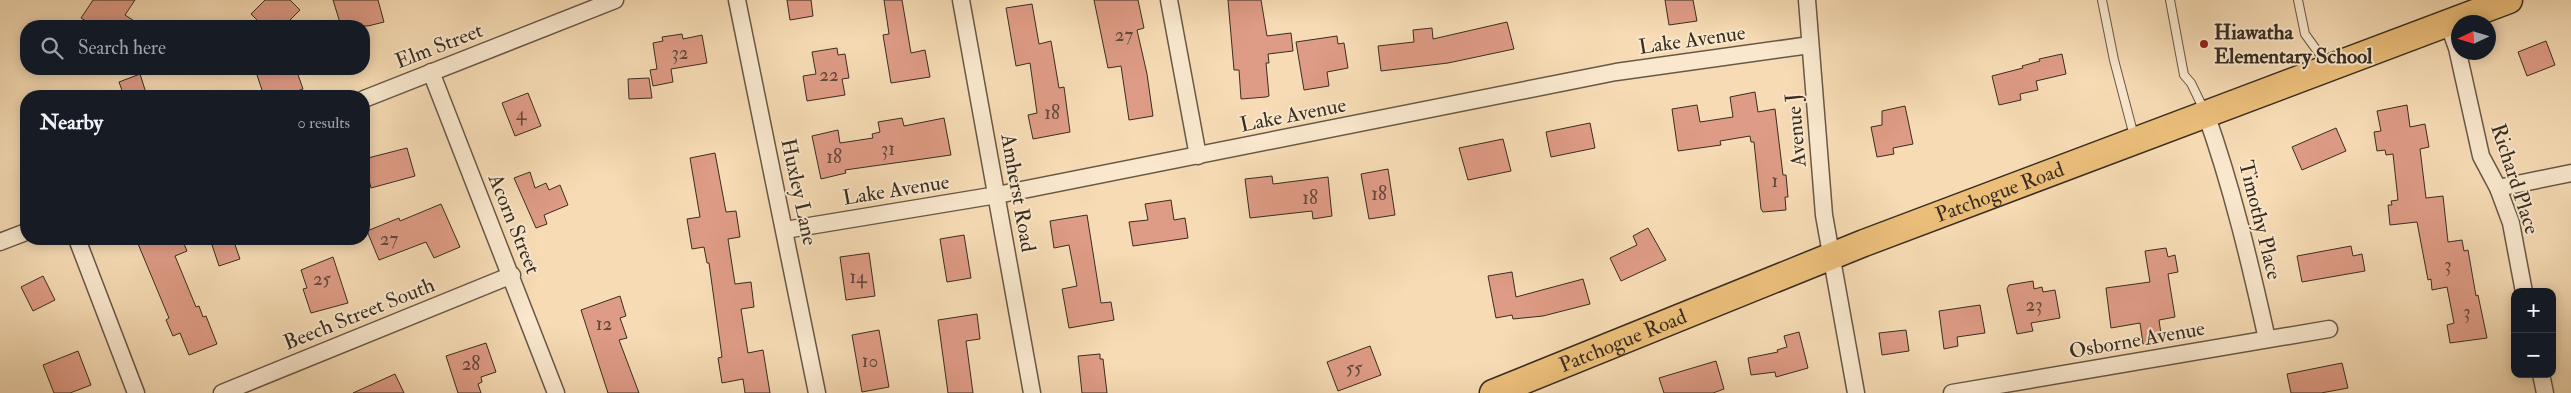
<!DOCTYPE html>
<html lang="en">
<head>
<meta charset="utf-8">
<style>
  :root { --surface:#171b24; --page:#242831; --text:#f1f3f6; --muted:#9ea1a6; --line:#363941 }
  body { margin:0; font-family:"IM FELL Double Pica",serif; background:var(--page); color:var(--text) }
  .controls { position:absolute; right:15px; bottom:15px; display:grid; overflow:hidden; border-radius:10px; box-shadow:0 2px 12px #0003 }
  .controls button { width:45px; height:45px; display:grid; place-items:center; padding:0; border:0; border-bottom:1px solid var(--line); background:var(--surface); color:var(--text); font:25px sans-serif }
  .compass { position:absolute; left:2451px; top:15px; width:45px; height:45px; border-radius:50%; background:var(--surface); box-shadow:0 2px 12px #0003; rotate:266deg }
  .list { margin:0; padding:0; list-style:none }
  h2 { display:flex; justify-content:space-between; align-items:center; height:65px; margin:0; padding:0 20px; font-size:21px }
  h2 small { font-size:16px; font-weight:400; color:var(--muted) }
  .icon { flex:none; width:28px; height:28px; fill:none; stroke:currentColor; stroke-width:2; stroke-linecap:round; stroke-linejoin:round }
  .map { position:relative; flex:none; width:2571px; height:393px; overflow:hidden }
  .search { position:absolute; background:var(--surface); box-shadow:0 2px 12px #0003; left:20px; top:20px; width:350px; height:55px; display:flex; align-items:center; gap:12px; box-sizing:border-box; padding:0 18px; border-radius:20px; color:var(--muted); font-size:19px }
  .panel { position:absolute; background:var(--surface); box-shadow:0 2px 12px #0003; left:20px; top:90px; width:350px; height:155px; border-radius:20px }
  .map>svg:first-child { display:block }
</style>
</head>
<body>
<div class="map">
<svg width="2571" height="393" viewBox="0 0 2571 393">
  <rect width="100%" height="100%" fill="#f6dbb4"/>
  <filter id="stains"><feTurbulence type="fractalNoise" baseFrequency=".004" numOctaves="4"/><feColorMatrix values="0 0 0 0 .2 0 0 0 0 .09 0 0 0 0 .02 0 0 0 .5 -.17"/></filter>
  <radialGradient id="worn" r=".72"><stop offset=".6" stop-color="#630" stop-opacity="0"/><stop offset="1" stop-color="#630" stop-opacity=".3"/></radialGradient>
  <g fill="#de9b85" stroke="#392d20">
    <path d="M93 0H135L125 15 142 26H94L81 18Z"/>
    <path d="M265 0H290L300 10 284 26H263L251 14Z"/>
    <path d="M333 0H378L384 22 368 26H341Z"/>
    <path d="M787 0H811L813 16 790 20Z"/>
    <path d="M884 0H902L911 53 925 50 930 77 891 83 883 35 889 34Z"/>
    <path d="M1094 0H1138L1144 28 1137 30 1147 74 1153 116 1129 120 1121 66 1108 68Z"/>
    <path d="M1228 0H1261L1267 36 1291 33 1293 51 1268 54 1269 63H1266L1269 96 1266 97 1241 99 1239 70H1234Z"/>
    <path d="M1665 0H1693L1697 21 1669 25Z"/>
    <path d="M1032 4 1039 44 1051 41 1059 88 1064 87 1070 132 1033 139 1028 115 1037 113 1030 63 1016 66 1006 8Z"/>
    <path d="M1507 22 1514 49 1448 63 1381 71 1378 46 1414 42 1413 30 1432 28 1433 39Z"/>
    <path d="M682 34 683 39 702 35 707 63 671 69 673 82 653 86 650 70 657 69 653 43 663 41 662 37Z"/>
    <path d="M1337 36 1338 44 1344 43 1348 68 1327 72 1329 86 1304 90 1296 42Z"/>
    <path d="M2546 41 2555 65 2527 76 2518 52Z"/>
    <path d="M837 48 838 55 845 54 849 78 842 79 845 95 807 101 803 76 816 74 812 52Z"/>
    <path d="M2062 54 2066 74 2036 81 2038 90 2020 94 2021 100 1999 105 1992 76 2023 68 2022 66 2040 61 2039 59Z"/>
    <path d="M255 69H296L303 89 286 95 285 92 264 96Z"/>
    <path d="M140 74 147 96H124L119 82Z"/>
    <path d="M649 78 652 98 629 99 628 79Z"/>
    <path d="M1755 92 1758 112 1775 109 1783 175H1786L1788 197H1785L1786 210 1763 212 1761 209 1754 142H1751L1750 136 1720 141 1721 145 1678 151 1672 109 1697 105 1700 122 1733 117 1730 97Z"/>
    <path d="M528 93 541 126 515 136 502 103Z"/>
    <path d="M2407 105 2410 127 2425 124 2429 147 2420 149 2426 198 2443 196 2448 242 2462 240 2464 251 2468 250 2476 296 2478 295 2487 338 2450 343 2447 325 2454 323 2447 287 2432 290 2431 279 2428 280 2417 222 2390 225 2388 205H2392L2391 201 2398 200 2393 154 2386 155 2385 150 2377 151 2374 132 2381 131 2377 111Z"/>
    <path d="M1905 106 1913 144 1893 148 1894 154 1877 157 1871 127 1882 125V111Z"/>
    <path d="M902 118 904 126 944 118 951 155 845 170 846 173 821 179 812 136 838 130 840 143 873 138 872 134 880 132 878 122Z"/>
    <path d="M1590 123 1595 148 1551 157 1546 132Z"/>
    <path d="M2336 128 2346 151 2302 170 2292 147Z"/>
    <path d="M1503 139 1511 171 1468 180 1459 148Z"/>
    <path d="M407 148 415 176 371 188 364 159Z"/>
    <path d="M715 153 726 212 736 211 740 237 728 239 735 284 751 282 754 307 741 309 748 353 763 350 770 393H745L743 379 722 383 718 358 722 357 709 263H707L704 247 692 249 687 219 700 217 690 158Z"/>
    <path d="M1388 169 1395 215 1369 219 1361 174Z"/>
    <path d="M530 172 535 188 546 183 549 190 560 185 568 205 544 215 547 224 536 228 514 178Z"/>
    <path d="M1272 176 1273 184 1328 177 1332 216 1313 219 1312 211 1250 218 1245 179Z"/>
    <path d="M1171 200 1174 220 1185 218 1188 238 1133 246 1129 222 1148 220 1145 204Z"/>
    <path d="M441 204 460 247 434 258 426 242 379 260 367 231 399 218 400 221Z"/>
    <path d="M1087 215 1101 303 1111 302 1114 320 1069 328 1062 289 1077 286 1069 245 1054 248 1050 221Z"/>
    <path d="M1648 228 1666 260 1621 281 1610 258 1637 245 1633 236Z"/>
    <path d="M964 235 971 278 947 282 940 239Z"/>
    <path d="M136 239H182L187 251 175 256 196 307 199 306 203 317 206 316 217 344 189 355 180 333 173 336 166 320 169 318Z"/>
    <path d="M233 239 240 259 219 266 212 245Z"/>
    <path d="M2351 246 2353 256 2362 254 2365 271 2302 282 2297 256Z"/>
    <path d="M2166 248 2168 257 2175 255 2178 272 2168 274 2175 317 2159 320 2162 341 2143 344 2140 323 2111 328 2106 288 2150 282 2145 251Z"/>
    <path d="M869 253 875 296 846 300 840 257Z"/>
    <path d="M333 257 348 303 311 313 303 289 307 288 301 270Z"/>
    <path d="M1512 272 1516 297 1583 279 1590 304 1543 316 1513 319 1512 315 1496 318 1488 276Z"/>
    <path d="M43 276 55 300 33 311 21 287Z"/>
    <path d="M2033 281 2034 289 2042 287 2043 292 2055 290 2060 318 2031 323 2033 331 2017 334 2007 289 2009 285Z"/>
    <path d="M620 296 626 316 620 318 627 338 619 340 639 393H608L581 310Z"/>
    <path d="M1980 305 1985 333 1957 337 1958 346 1944 349 1939 311Z"/>
    <path d="M977 314 980 339 966 341 973 393H948L938 320Z"/>
    <path d="M879 330 889 387 862 392 852 335Z"/>
    <path d="M1906 330 1909 351 1882 355 1879 333Z"/>
    <path d="M1799 332 1808 368 1776 377 1775 372 1751 375 1748 358 1778 352 1777 350 1787 347 1784 336Z"/>
    <path d="M486 343 496 372 481 377 482 382 478 384 481 393H458L446 356Z"/>
    <path d="M1370 346 1381 375 1338 391 1327 362Z"/>
    <path d="M78 351 91 385 70 393H54L43 365Z"/>
    <path d="M1100 354V359H1103L1107 393H1082L1078 356Z"/>
    <path d="M1716 361 1724 389 1713 393H1664L1659 378Z"/>
    <path d="M2342 363 2348 388 2321 393H2291L2287 374Z"/>
    <path d="M395 374 404 393H353Z"/>
  </g>
  <g fill="none" stroke-linecap="round" stroke-linejoin="round">
    <g stroke="#685845" stroke-width="10">
      <g id="lane">
        <path d="M2102 0 2114 60 2134 136"/>
        <path d="M2170 0 2184 75 2191 83 2204 110"/>
        <path d="M2298 0 2305 34 2326 63"/>
      </g>
    </g>
    <g stroke="#685845" stroke-width="19">
      <g id="street">
        <path d="M737 0 817 393"/>
        <path d="M961 0 1032 393"/>
        <path d="M1169 0 1198 156"/>
        <path d="M1807 0 1824 215 1856 393"/>
        <path d="M2448 23 2457 48 2481 156 2498 188 2511 223 2524 292"/>
        <path d="M431 72 556 393"/>
        <path d="M364 99 615 0"/>
        <path d="M2206 114C2232 187 2250 263 2267 339"/>
        <path d="M2498 188 2571 173"/>
        <path d="M785 230 997 195 1616 72 1810 45"/>
        <path d="M77 239 136 393"/>
        <path d="M0 242 26 232"/>
        <path d="M2541 374 2545 393"/>
        <path d="M222 393 512 275"/>
        <path d="M1952 393 2329 329"/>
      </g>
    </g>
    <g stroke="#392d20" stroke-width="29">
      <g id="primary">
        <path id="s1" d="M1493 393 1864 243 2509 0"/>
      </g>
    </g>
    <use href="#lane" stroke="#f9e8ce" stroke-width="8"/>
    <use href="#street" stroke="#f9e8ce" stroke-width="16"/>
    <use href="#primary" stroke="#ebbe7a" stroke-width="26"/>
  </g>
  <circle fill="#8f2418" stroke="#f9e8ce" stroke-width="2" cx="2204" cy="44" r="5"/>
  <g text-anchor="middle" dominant-baseline="central" stroke-width="4" stroke-linejoin="round" paint-order="stroke">
    <g font-size="19" fill="#624839">
      <text x="1124" y="35">27</text>
      <text x="680" y="53">32</text>
      <text x="829" y="75">22</text>
      <text x="1052" y="113">18</text>
      <text x="521" y="114">4</text>
      <text x="888" y="149">31</text>
      <text x="834" y="157">18</text>
      <text x="1775" y="181">1</text>
      <text x="1379" y="194">18</text>
      <text x="1310" y="198">18</text>
      <text x="389" y="239">27</text>
      <text x="2448" y="265">3</text>
      <text x="858" y="277">14</text>
      <text x="322" y="279">25</text>
      <text x="2034" y="305">23</text>
      <text x="2467" y="312">3</text>
      <text x="604" y="324">12</text>
      <text x="870" y="361">10</text>
      <text x="471" y="364">28</text>
      <text x="1354" y="368">55</text>
    </g>
    <g font-size="21" font-weight="bold" fill="#392d20" stroke="#f9e8ce" text-anchor="start">
      <text x="2214" y="32">Hiawatha<tspan x="2214" dy="24">Elementary School</tspan></text>
    </g>
    <g font-size="21" fill="#392d20" stroke="#f9e8ce">
      <text transform="translate(1692 40) rotate(-8)">Lake Avenue</text>
      <text transform="translate(439 46) rotate(-21)">Elm Street</text>
      <text transform="translate(1293 115) rotate(-11)">Lake Avenue</text>
      <text transform="translate(1796 130) rotate(-95)">Avenue J</text>
      <text transform="translate(2515 179) rotate(72)">Richard Place</text>
      <text transform="translate(896 190) rotate(-9)">Lake Avenue</text>
      <text transform="translate(799 192) rotate(78)">Huxley Lane</text>
      <text stroke="none"><textPath href="#s1" startOffset="545">Patchogue Road</textPath></text>
      <text transform="translate(1018 193) rotate(80)">Amherst Road</text>
      <text transform="translate(2260 220) rotate(76)">Timothy Place</text>
      <text transform="translate(514 224) rotate(68)">Acorn Street</text>
      <text transform="translate(359 314) rotate(-22)">Beech Street South</text>
      <text transform="translate(2137 340) rotate(-10)">Osborne Avenue</text>
      <text stroke="none"><textPath href="#s1" startOffset="140">Patchogue Road</textPath></text>
    </g>
  </g>
  <rect width="100%" height="100%" filter="url(#stains)"/>
  <rect width="100%" height="100%" fill="url(#worn)"/>
</svg>
<div class="controls">
<button>+</button>
<button>−</button>
</div>
<svg class="compass" viewBox="-18 -18 36 36"><path d="M0-13l5 13h-10z" fill="#e53935"/><path d="M0 13l5-13h-10z" fill="#9ea1a6"/></svg>
<div class="search"><svg class="icon" aria-label="search" viewBox="0 0 24 24"><circle cx="10" cy="10" r="6"/><path d="M15 15l6 6"/></svg>Search here</div>
<section class="panel">
<h2>Nearby<small>0 results</small></h2>
<ul class="list">
</ul>
</section>
</div>
</body>
</html>
